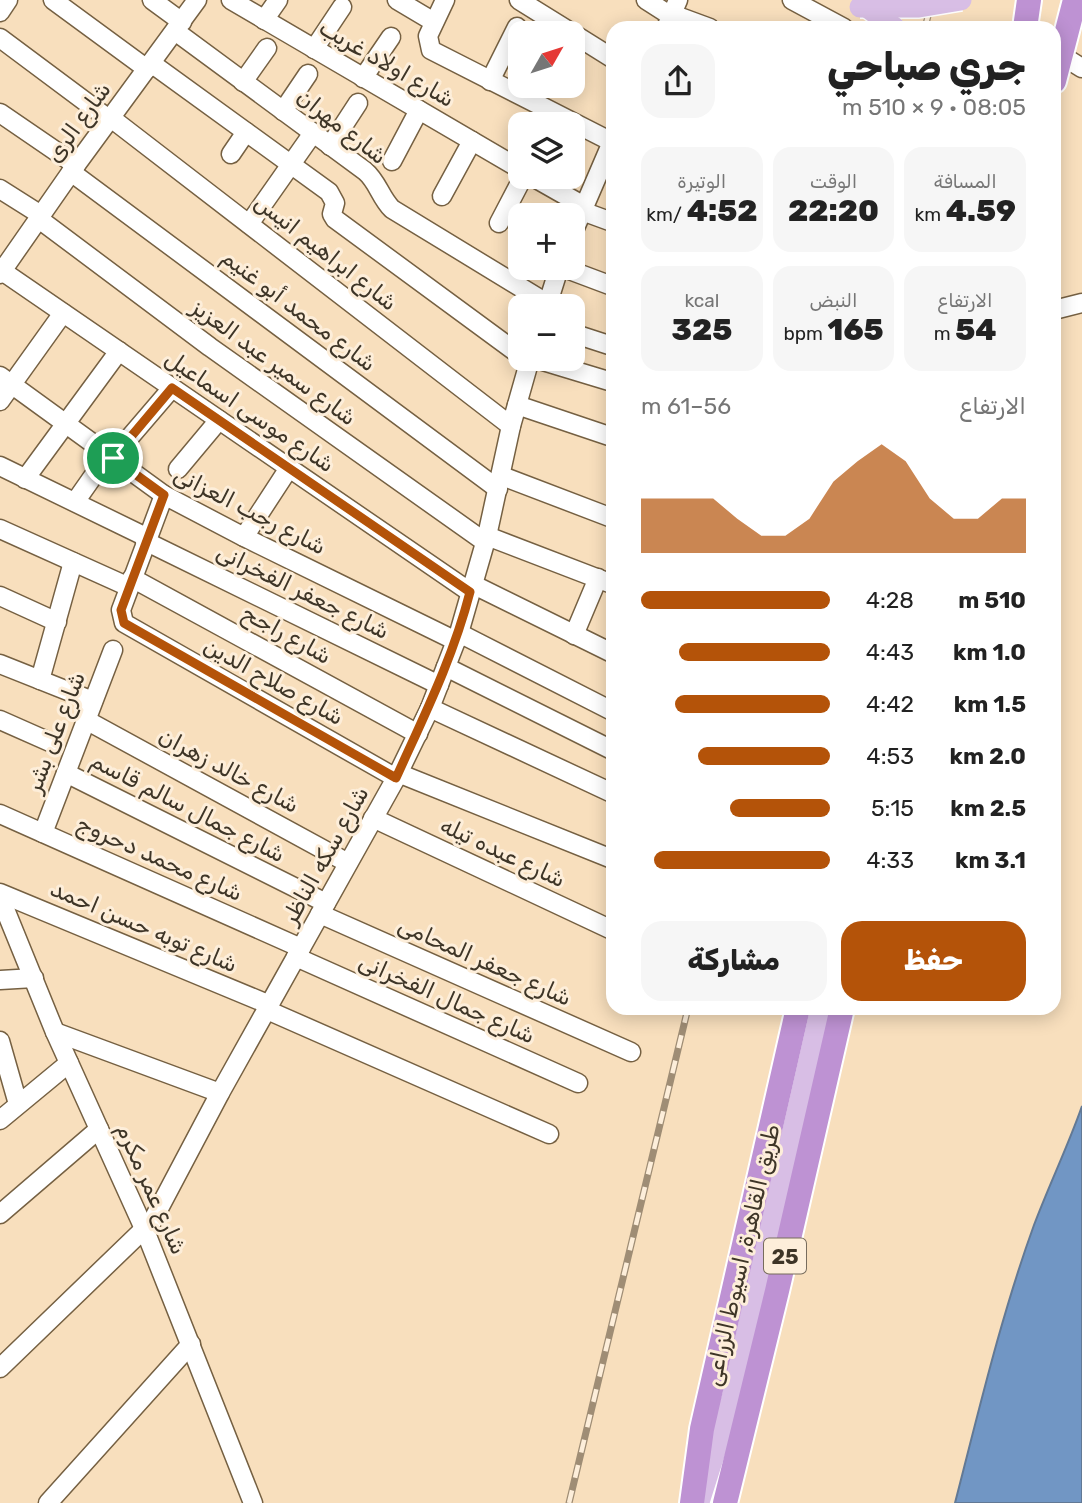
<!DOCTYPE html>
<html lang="ar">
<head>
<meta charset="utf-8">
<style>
  :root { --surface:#fff; --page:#f6f6f6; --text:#222; --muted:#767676; --accent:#b45309 }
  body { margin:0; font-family:Rubik,Vazirmatn,sans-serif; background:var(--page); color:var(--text); direction:rtl; height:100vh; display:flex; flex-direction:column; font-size:26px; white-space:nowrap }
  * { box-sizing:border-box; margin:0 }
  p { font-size:23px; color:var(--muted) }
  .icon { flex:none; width:38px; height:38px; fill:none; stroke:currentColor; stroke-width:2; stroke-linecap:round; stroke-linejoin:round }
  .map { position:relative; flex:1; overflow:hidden; direction:ltr }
  .drawer { position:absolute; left:606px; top:21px; width:455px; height:994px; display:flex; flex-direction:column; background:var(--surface); border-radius:21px; box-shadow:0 4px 18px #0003; direction:rtl }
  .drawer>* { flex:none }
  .needle { width:46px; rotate:51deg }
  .buttons { position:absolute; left:508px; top:21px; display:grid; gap:14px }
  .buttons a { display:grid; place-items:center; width:77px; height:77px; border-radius:14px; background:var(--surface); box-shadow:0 4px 18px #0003; font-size:35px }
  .pin { position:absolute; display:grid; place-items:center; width:60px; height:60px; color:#fff; margin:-30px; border:4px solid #fff; border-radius:50%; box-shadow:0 2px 7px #0007 }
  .round { display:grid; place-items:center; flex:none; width:74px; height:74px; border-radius:21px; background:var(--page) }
  .overview { display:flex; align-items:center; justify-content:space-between; height:119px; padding:0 35px }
  h1 { font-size:38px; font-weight:800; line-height:52px }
  .stats { display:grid; grid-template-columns:repeat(3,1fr); gap:10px; height:119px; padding:7px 35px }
  .stats div { display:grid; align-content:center; border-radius:18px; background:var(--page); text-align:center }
  .stats b { font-size:30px; font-weight:800 }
  .stats small { font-size:19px; font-weight:400 }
  .stats p { font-size:19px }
  .chart { height:196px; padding:14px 35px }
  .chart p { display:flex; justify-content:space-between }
  .chart svg { width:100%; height:126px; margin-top:7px; fill:var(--accent); opacity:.7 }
  .button { display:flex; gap:14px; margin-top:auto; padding:14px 35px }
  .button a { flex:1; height:80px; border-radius:21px; background:var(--accent); color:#fff; font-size:28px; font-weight:800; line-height:80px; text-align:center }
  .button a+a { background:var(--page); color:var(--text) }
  ul { padding:0 35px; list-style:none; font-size:23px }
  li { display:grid; grid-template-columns:112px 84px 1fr; align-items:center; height:52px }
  li i { height:18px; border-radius:9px; background:var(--accent) }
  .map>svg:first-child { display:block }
  .water { fill:#7196c4; stroke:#627995; stroke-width:2 }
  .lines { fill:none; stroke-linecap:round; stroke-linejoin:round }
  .minor-casing { stroke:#756042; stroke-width:21 }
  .major-casing { stroke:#fff; stroke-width:24 }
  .highway-casing { stroke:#fff; stroke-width:28 }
  .minor { stroke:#fff; stroke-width:18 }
  .major { stroke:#d8bee5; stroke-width:21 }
  .highway { stroke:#be92d3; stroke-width:24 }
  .rail-casing { stroke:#9f8d75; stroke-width:7 }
  .rail { stroke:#fdeeda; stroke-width:4.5; stroke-dasharray:13; stroke-linecap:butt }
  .major-bridge-casing { stroke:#fff; stroke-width:24; stroke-linecap:butt }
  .major-bridge { stroke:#d8bee5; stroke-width:21 }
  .route-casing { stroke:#fff; stroke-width:14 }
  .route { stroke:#b45309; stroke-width:9 }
  .labels { text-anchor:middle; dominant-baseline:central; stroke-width:6; stroke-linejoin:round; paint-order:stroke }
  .shield { fill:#fdeeda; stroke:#776c5d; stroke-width:2 }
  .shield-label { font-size:21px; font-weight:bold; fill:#3e3527 }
  .street-label { font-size:23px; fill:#3e3527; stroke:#fdeeda }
</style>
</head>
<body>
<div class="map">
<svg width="1082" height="1503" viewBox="0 0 1082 1503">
  <rect width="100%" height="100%" fill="#f8dfbd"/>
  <path class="water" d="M 1082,1106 L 1082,1503 L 955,1503 C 979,1410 1001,1316 1034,1225 C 1049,1185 1068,1146 1082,1106 Z"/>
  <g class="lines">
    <g class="minor-casing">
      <g id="minor">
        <polyline points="53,0 147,69"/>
        <polyline points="152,0 182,22"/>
        <polyline points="231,0 520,169"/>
        <polyline points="397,0 434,22"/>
        <polyline points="445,0 428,36 431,50 612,142 572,235"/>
        <polyline points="519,0 572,33"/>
        <polyline points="646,0 671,16"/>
        <polyline points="792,0 844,28"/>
        <polyline points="0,12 8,0"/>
        <polyline points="672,14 710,28"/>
        <polyline points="264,20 278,0"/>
        <polyline points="666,28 678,0"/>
        <path d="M 175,31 L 365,171 C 378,182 380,197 392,209 L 548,304"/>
        <polyline points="572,33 612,58"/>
        <polyline points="0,38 110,120"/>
        <polyline points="314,49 342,7"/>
        <polyline points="1061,55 1082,68"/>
        <polyline points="151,63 329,192 335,203 332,214 335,219 520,355"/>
        <polyline points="363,78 391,37"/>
        <polyline points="490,81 517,27"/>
        <polyline points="243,82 267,48"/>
        <polyline points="283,111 308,74"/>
        <polyline points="0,113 76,165"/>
        <polyline points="111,118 511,426"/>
        <polyline points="330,146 358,103"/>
        <polyline points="231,154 246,132"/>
        <polyline points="392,161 419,110"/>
        <polyline points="71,172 498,489"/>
        <polyline points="533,177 584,206"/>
        <polyline points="0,189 41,215"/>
        <polyline points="442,196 472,141"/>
        <polyline points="582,211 612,222"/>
        <polyline points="39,219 210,347 485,542"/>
        <polyline points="499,223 523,177"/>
        <polyline points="249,224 313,133"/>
        <polyline points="564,268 612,286"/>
        <polyline points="2,271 470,592"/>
        <polyline points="0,274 76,165 197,0"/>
        <polyline points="547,306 559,268"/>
        <polyline points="1054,310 1082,303"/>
        <polyline points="572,333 612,346"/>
        <polyline points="536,359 612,382"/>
        <polyline points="0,376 164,495 244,537 456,641"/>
        <polyline points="0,401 63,313"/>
        <polyline points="517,405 612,437"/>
        <polyline points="112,458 172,388"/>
        <polyline points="0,466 146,537"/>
        <polyline points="178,469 219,420"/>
        <polyline points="502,476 612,518"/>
        <polyline points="25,479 119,351"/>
        <polyline points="164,495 121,610 124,623 396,778"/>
        <polyline points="75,502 108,455"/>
        <polyline points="0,529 129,587"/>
        <polyline points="487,536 612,584"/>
        <polyline points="244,537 289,468"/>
        <polyline points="145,541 439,685"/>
        <polyline points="132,578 418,734"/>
        <polyline points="472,584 612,653"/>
        <polyline points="0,596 57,622"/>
        <polyline points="459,633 612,711"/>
        <polyline points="574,635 598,578"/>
        <polyline points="0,664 93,701"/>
        <polyline points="446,667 612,750"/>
        <polyline points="40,680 73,562"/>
        <polyline points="430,708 612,793"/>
        <polyline points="0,720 52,743"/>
        <polyline points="86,720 348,863"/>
        <polyline points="66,773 326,903"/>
        <polyline points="398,773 612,859"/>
        <polyline points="0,814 301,948"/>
        <polyline points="373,818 612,930"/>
        <polyline points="43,833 113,650"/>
        <polyline points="0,893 270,1005"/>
        <polyline points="0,897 55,1032 146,1233 253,1503"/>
        <polyline points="320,914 631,1052"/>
        <polyline points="296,957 578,1083"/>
        <polyline points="0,980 34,978"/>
        <polyline points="267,1010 549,1134"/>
        <polyline points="55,1032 220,1093"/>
        <polyline points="0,1041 18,1104"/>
        <polyline points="0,1120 69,1063"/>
        <polyline points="0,1214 99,1129"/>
        <polyline points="146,1233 220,1093 396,778 430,708 459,633 487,536 511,426 530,359"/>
        <polyline points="0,1368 144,1229"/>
        <polyline points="48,1503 191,1344"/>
      </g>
    </g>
    <g class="major-casing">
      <polyline id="major" points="699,1502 732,1398 821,1008"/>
    </g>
    <g class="highway-casing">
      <g id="highway">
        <polyline points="1025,28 1029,0"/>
        <polyline points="1054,81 1075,0"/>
        <polyline points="692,1503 702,1429 798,1008"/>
        <polyline points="725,1503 777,1291 842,1008"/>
      </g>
    </g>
    <use href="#minor" class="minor"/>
    <use href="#major" class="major"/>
    <use href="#highway" class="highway"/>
    <g class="rail-casing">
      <g id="rail">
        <polyline points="925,28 932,0"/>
        <polyline points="569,1503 688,1008"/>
      </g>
    </g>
    <use href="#rail" class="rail"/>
    <g class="major-bridge-casing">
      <g id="major-bridge">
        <polyline points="863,4 895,28"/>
        <polyline points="860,7 919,7 961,0"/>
      </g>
    </g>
    <use href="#major-bridge" class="major-bridge"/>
  </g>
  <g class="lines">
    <g class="route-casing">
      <path id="route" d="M 172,388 L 470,592 C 453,658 424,716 396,778 L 124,623 L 121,610 L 164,495 L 113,458 Z"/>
    </g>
    <use href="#route" class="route"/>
  </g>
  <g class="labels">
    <rect class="shield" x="764" y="1238.5" width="42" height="35" rx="5"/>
    <g class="shield-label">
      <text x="785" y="1256">25</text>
    </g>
    <g class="street-label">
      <text transform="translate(387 63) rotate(30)">شارع اولاد غريب</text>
      <text transform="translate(78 122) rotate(-54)">شارع الرى</text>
      <text transform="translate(342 126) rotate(38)">شارع مهران</text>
      <text transform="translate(326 252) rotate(38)">شارع ابراهيم انيس</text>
      <text transform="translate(299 310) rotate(37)">شارع محمد أبو غنيم</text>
      <text transform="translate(274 362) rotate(36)">شارع سمير عبد العزيز</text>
      <text transform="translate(250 411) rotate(34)">شارع موسى اسماعيل</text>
      <text transform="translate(250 510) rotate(27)">شارع رجب العزانى</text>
      <text transform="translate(303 591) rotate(26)">شارع جعفر الفخرانى</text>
      <text transform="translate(287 634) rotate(29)">شارع راجح</text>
      <text transform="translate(274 681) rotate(29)">شارع صلاح الدين</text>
      <text transform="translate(55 732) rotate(-69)">شارع على بشر</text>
      <text transform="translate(229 770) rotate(28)">شارع خالد زهران</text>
      <text transform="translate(188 807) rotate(27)">شارع جمال سالم قاسم</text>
      <text transform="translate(503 852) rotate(25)">شارع عبده تيله</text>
      <text transform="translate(325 855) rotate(-61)">شارع سكه الناظر</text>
      <text transform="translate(160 858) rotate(24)">شارع محمد دحروج</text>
      <text transform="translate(144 926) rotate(23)">شارع توبه حسن احمد</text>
      <text transform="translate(485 961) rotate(24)">شارع جعفر المحامى</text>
      <text transform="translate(447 998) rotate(24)">شارع جمال الفخرانى</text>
      <text transform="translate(152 1189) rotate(66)">شارع عمر مكرم</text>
      <text transform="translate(742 1255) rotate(-77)">طريق القاهرة, اسيوط الزراعى</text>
    </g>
  </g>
</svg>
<div class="buttons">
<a><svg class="needle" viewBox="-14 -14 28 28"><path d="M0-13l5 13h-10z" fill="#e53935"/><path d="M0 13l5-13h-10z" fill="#767676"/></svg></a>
<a><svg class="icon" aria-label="layers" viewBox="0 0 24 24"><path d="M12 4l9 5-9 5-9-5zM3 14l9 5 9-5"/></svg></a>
<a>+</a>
<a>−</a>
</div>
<div class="pin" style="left:113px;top:458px;background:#1e9e55"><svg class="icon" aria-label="arrive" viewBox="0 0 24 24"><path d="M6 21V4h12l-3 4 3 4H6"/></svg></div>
<section class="drawer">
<div class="overview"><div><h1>جري صباحي</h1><p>08:05 · 9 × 510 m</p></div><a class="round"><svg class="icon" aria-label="share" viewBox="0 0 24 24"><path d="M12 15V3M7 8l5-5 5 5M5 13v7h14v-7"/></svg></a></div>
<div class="stats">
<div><p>المسافة</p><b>4.59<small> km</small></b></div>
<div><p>الوقت</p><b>22:20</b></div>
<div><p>الوتيرة</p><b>4:52<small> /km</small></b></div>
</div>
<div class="stats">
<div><p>الارتفاع</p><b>54<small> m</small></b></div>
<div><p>النبض</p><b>165<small> bpm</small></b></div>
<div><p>kcal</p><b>325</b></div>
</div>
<div class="chart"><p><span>الارتفاع</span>56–61 m</p>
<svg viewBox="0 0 160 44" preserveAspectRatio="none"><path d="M0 44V25L10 25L20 25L30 25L40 32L50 38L60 38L70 32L80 19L90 12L100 6L110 12L120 25L130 32L140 32L150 25L160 25V44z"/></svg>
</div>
<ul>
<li><b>510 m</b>4:28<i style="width:100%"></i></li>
<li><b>1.0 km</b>4:43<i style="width:80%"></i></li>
<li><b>1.5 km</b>4:42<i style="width:82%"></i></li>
<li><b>2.0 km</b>4:53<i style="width:70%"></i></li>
<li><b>2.5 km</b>5:15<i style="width:53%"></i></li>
<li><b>3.1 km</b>4:33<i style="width:93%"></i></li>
</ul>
<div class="button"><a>حفظ</a><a>مشاركة</a></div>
</section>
</div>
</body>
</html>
